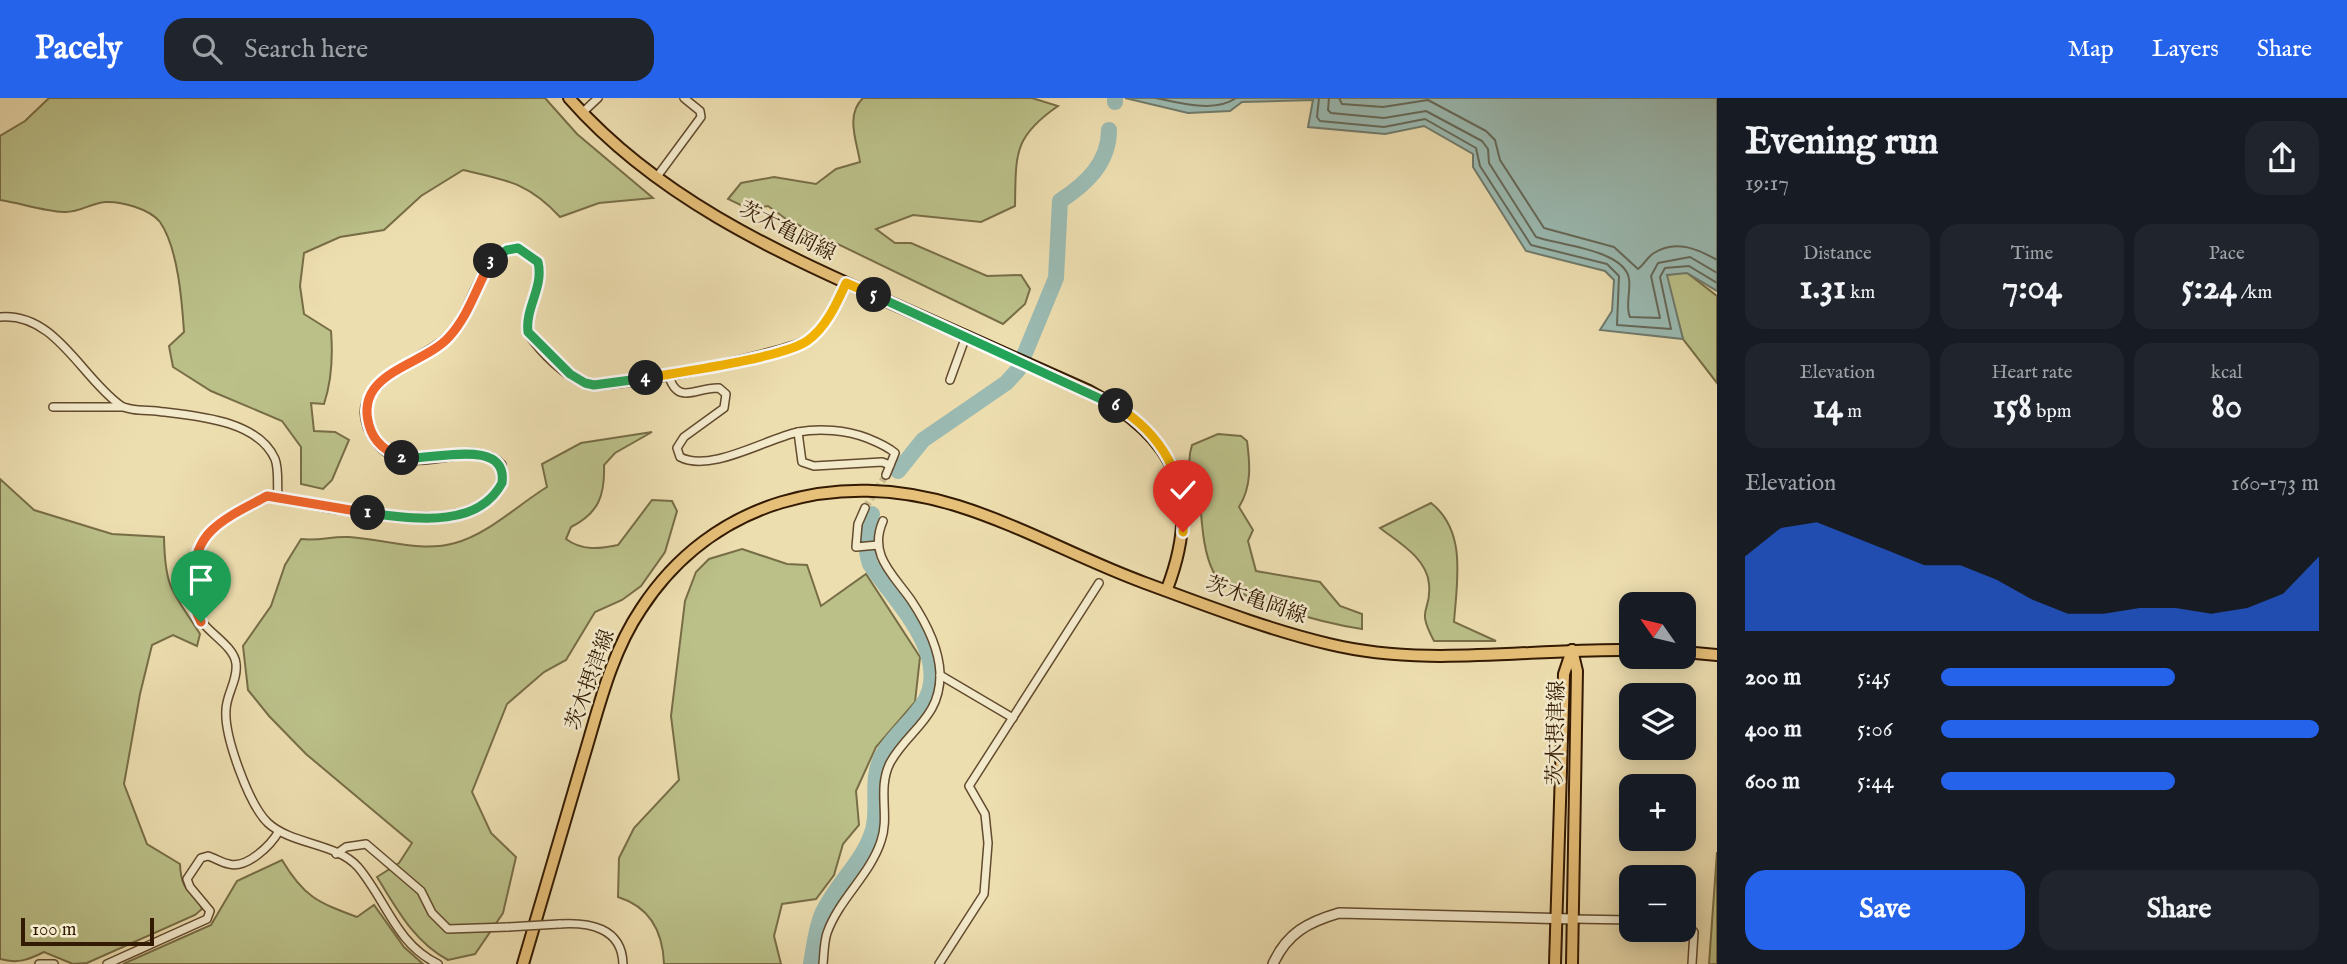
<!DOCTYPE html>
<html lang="en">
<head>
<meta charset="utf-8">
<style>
  :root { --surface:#171b24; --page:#20242c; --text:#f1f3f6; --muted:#9ea1a6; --accent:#2563eb }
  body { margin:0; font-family:"IM FELL English","Noto Serif JP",serif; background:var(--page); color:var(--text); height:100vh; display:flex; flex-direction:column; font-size:26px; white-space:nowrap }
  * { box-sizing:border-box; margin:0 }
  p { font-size:23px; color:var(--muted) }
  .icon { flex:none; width:38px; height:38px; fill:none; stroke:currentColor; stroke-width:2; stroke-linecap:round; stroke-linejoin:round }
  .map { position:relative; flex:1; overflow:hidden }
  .drawer { display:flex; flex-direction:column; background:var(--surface); width:630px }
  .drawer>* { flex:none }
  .needle { width:46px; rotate:304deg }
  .controls { position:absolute; left:1619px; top:494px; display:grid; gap:14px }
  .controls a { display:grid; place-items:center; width:77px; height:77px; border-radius:14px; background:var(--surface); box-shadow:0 4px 18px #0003; font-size:35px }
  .scale { position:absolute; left:21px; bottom:18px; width:133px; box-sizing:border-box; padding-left:7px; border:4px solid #331a02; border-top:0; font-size:19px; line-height:24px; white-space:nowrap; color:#331a02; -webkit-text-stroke:5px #f3eacc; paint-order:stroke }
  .pin { position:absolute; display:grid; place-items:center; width:60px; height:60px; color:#fff; margin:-72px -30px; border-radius:50% 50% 50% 0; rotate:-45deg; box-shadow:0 0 7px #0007 }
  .pin .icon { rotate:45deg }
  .km { position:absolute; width:35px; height:35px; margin:-18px; border-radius:50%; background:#222; color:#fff; font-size:19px; line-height:35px; text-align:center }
  .round { display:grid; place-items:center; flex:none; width:74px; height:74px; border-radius:21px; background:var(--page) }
  .overview { display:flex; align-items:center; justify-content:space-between; height:119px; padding:0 28px }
  h1 { font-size:38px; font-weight:700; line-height:52px }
  .figures { display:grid; grid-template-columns:repeat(3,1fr); gap:10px; height:119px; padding:7px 28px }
  .figures div { display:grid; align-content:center; border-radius:18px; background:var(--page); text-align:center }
  .figures b { font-size:35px; font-weight:700 }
  .figures small { font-size:19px; font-weight:400 }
  .figures p { font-size:19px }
  .chart { height:196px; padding:14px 28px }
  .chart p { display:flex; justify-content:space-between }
  .chart svg { width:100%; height:126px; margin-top:7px; fill:var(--accent); opacity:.7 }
  .cta { display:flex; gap:14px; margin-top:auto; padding:14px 28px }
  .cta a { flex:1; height:80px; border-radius:21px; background:var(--accent); color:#fff; font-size:28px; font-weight:700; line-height:80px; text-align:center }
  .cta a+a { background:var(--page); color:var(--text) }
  ul { padding:0 28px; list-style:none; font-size:23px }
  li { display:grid; grid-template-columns:112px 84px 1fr; align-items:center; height:52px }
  li i { height:18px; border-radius:9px; background:var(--accent) }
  header { display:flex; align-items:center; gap:42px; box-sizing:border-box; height:98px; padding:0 35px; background:var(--accent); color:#fff }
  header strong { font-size:33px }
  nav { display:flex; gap:38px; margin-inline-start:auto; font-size:24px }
  .search { width:490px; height:63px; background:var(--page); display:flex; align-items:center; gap:18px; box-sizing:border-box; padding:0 24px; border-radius:21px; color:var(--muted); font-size:26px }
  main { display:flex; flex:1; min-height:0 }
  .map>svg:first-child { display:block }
  .green { fill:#bbc089; stroke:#776d46; stroke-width:2 }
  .water { fill:#9bbbb3; stroke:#717b6c; stroke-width:2 }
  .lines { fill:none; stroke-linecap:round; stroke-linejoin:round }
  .shore { stroke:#676a5a; stroke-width:2 }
  .river { stroke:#9bbbb3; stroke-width:16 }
  .minor-tunnel { stroke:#c8b78d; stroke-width:7; stroke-dasharray:7 3.5; stroke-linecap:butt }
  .minor-casing { stroke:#624b2e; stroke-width:10 }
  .tertiary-casing { stroke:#624b2e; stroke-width:12 }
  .primary-casing { stroke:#331a02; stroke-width:14 }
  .minor { stroke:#f3eacc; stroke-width:7 }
  .tertiary { stroke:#f3eacc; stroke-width:9 }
  .primary { stroke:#e6bf78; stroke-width:10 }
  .minor-bridge-casing { stroke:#624b2e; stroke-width:10; stroke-linecap:butt }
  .minor-bridge { stroke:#f3eacc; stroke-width:7 }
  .split-1-casing { stroke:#fff; stroke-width:14 }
  .split-2-casing { stroke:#fff; stroke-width:14 }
  .split-3-casing { stroke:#fff; stroke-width:14 }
  .split-4-casing { stroke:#fff; stroke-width:14 }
  .split-5-casing { stroke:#fff; stroke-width:14 }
  .split-6-casing { stroke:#fff; stroke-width:14 }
  .split-7-casing { stroke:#fff; stroke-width:14 }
  .split-1 { stroke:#f0652b; stroke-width:9 }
  .split-2 { stroke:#22a559; stroke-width:9 }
  .split-3 { stroke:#f0652b; stroke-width:9 }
  .split-4 { stroke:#22a559; stroke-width:9 }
  .split-5 { stroke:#f5b400; stroke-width:9 }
  .split-6 { stroke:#22a559; stroke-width:9 }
  .split-7 { stroke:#f5b400; stroke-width:9 }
  .labels { text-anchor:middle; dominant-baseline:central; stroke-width:5; stroke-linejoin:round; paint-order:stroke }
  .street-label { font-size:21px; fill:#331a02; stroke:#f3eacc }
</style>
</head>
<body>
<header>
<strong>Pacely</strong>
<div class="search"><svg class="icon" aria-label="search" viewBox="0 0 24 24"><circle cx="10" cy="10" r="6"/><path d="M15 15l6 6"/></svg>Search here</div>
<nav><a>Map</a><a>Layers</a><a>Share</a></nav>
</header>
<main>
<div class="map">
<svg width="1717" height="866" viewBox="0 0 1717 866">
  <rect width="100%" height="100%" fill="#eddeb0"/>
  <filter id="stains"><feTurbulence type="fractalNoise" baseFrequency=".00286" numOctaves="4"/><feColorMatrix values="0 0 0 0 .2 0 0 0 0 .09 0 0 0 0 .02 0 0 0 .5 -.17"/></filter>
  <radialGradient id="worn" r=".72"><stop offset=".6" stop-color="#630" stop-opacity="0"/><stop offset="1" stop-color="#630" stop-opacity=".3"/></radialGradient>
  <g class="green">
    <path d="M 49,0 L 545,0 L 577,36 L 653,100 L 599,105 L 560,119 C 529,85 507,82 463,72 L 421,98 L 384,132 L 340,139 L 304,155 L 300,188 L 304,216 L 331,233 C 333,258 332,282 324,306 L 311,305 L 314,333 L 335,334 L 349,342 L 332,382 L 323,391 L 301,386 L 301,349 L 282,323 L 211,293 L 173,269 L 169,248 L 184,234 C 182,203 178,150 160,124 C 150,111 121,103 105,104 C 91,105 79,115 64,114 C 43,113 20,105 0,102 L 0,38 L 25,23 Z"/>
    <path d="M 863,0 L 1032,0 L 1058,8 C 1013,39 1016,56 1015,108 L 981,124 L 913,117 L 876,131 L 895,145 L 911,145 L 987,178 L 1021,177 L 1030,191 L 1025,206 L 1003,226 L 786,121 L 768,108 L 749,111 L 728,101 L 741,85 L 774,79 L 816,86 L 836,71 L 860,64 C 857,44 845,17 863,0 Z"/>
    <polygon points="1686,174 1717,198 1717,285 1683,241 1666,177"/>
    <path d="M 652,334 L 615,355 L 604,367 C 605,397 599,415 571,429 L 566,441 C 582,453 600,451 618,447 L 652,402 L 672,403 L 677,413 L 665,454 L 641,488 L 622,502 L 595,514 L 566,562 L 544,574 L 507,606 L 472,694 L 491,735 L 516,759 L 503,815 L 475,856 L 448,862 C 414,844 397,811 377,779 L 399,765 L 412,745 L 306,656 L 269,618 L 248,592 L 243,548 L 271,508 L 285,467 L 301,441 C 321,443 331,438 348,439 C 383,441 421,455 455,445 C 487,437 519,406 547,389 L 542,366 L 581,345 Z"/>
    <path d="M 1218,336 L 1241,338 L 1247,343 C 1250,366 1252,388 1239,409 L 1253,432 L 1248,443 L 1256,473 L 1320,484 L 1340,508 L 1362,516 L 1362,531 C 1329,526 1229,502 1213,473 C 1203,453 1202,425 1200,404 C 1197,379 1184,373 1192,347 Z"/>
    <path d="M 0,381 L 34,412 L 112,436 L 164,439 C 165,493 173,493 200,536 L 197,548 L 173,537 L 152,547 L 140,596 L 124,686 L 147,746 L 180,766 C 181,799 196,791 202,811 L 195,817 L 87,865 L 73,866 L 44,854 C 28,862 17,866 0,861 Z"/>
    <path d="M 1431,405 C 1467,433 1457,483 1454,524 L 1496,543 L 1434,543 C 1415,508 1432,515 1429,486 C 1427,460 1398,444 1380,430 Z"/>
    <path d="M 742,451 L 787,466 L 807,467 L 821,508 L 866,476 L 920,559 L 915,604 L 876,649 L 856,693 L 859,727 L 843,746 L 834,777 L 816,801 L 782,806 L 774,838 L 781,866 L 664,866 C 663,834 650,809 618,799 L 619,760 L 634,730 L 679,682 L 671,618 L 685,503 L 696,474 L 709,461 Z"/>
    <polygon points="1717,754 1717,866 1709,866"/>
    <path d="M 282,762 C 304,799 317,804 357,819 L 374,807 L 404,849 L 423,866 L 123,866 L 211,827 L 237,783 Z"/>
  </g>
  <polygon class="water" points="1125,0 1717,0 1717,193 1687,175 1667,177 1683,241 1600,232 1612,213 1614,182 1605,173 1526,153 1473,69 1473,56 1424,28 1385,36 1308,29 1313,2 1242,4 1230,13 1188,15"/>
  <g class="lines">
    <g class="shore">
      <path d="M 1156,0 C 1180,5 1215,15 1236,0"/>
      <polyline points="1319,0 1317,19 1320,23 1384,29 1425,21 1476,50 1480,68 1531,147 1607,166 1619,178 1617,227 1671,231 1660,179 1665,170 1689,168 1717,185"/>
      <path d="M 1329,0 L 1328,12 L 1331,15 L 1384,20 L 1426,13 L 1482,43 L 1488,51 L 1489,65 L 1536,139 C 1559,147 1625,152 1629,181 C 1631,193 1625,208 1630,219 L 1660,220 L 1651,178 L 1658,165 L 1690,159 L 1717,175"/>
      <path d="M 1339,0 L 1342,6 L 1383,9 L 1428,2 L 1486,33 L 1495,42 L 1500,62 L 1544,130 L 1614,149 L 1638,171 C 1644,167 1647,159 1654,155 C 1675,141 1698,151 1717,162"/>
    </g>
    <g class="river">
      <polyline points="1115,4 1115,0"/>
      <path d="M 898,373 L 923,342 L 1006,285 L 1018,272 L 1056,180 L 1060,103 C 1086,86 1109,65 1109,32"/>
      <path d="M 811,866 C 814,849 816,829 823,814 C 837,785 864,763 873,732 C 880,706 868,679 885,653 C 896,635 914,622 925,603 C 951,556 894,502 870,466 C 864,448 866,434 872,416"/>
    </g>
    <polyline class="minor-tunnel" points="865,410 886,377"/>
    <g class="minor-casing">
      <g id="minor">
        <polyline points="582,15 598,0"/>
        <polyline points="656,80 701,19 700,13 684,0"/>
        <path d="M 0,219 C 55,214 81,279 120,307 C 128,313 146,312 156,313 C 194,318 257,321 275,361 C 279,371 277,387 278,398"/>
        <path d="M 668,276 C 678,309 695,289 719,290 L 726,296 L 724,310 L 684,339 L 677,350 L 680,359 C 710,375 766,341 798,334 C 820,330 846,332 867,340 C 877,344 887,348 895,355 L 886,377"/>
        <polyline points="950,282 966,238"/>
        <polyline points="53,309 122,309"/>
        <polyline points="798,334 802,364 814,368 882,364 890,367"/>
        <polyline points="865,410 858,426 856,449 878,447"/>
        <path d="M 384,417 L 332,411 L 266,398 C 249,408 228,418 213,432 C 191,452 184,503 203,525 C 212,537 235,550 236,566 C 238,582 226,597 226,612 C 224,638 249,707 268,725 C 292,747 337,745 358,769 C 386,802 396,846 438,866"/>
        <polyline points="940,577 1013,620"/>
        <polyline points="336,756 346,749 366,746 421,793 432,815 448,831 508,829"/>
        <polyline points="1573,821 1631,822"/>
        <polyline points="1684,825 1694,834 1692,866"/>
        <path d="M 559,826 C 588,824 622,829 623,866"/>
        <polyline points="39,866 54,866"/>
        <path d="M 107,866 L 207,821 L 210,813 L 190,789 L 187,781 L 201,760 L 208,758 C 215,760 222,765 229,766 C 247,771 271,747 279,733"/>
        <path d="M 823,866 C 824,856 824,844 827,835 C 839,801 870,777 881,743 C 890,718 877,691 890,665 C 908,632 941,620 940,575 C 939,549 925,523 911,502 C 893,476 868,457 883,423"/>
        <polyline points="939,866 984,796 988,745 985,716 969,688 1099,485"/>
      </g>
    </g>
    <g class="tertiary-casing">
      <g id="tertiary">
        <path d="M 384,417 C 423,421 480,426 502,385 L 501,367 C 472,335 409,386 377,344 C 333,284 426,266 453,234 C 476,207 479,155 518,150 L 538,164 C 544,190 525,209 528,234 C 541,253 566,279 588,286 C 611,292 787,256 808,242 C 827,229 837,205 846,185"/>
        <path d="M 1273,866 C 1287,835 1308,824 1339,815 L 1573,821"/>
      </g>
    </g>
    <g class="primary-casing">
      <g id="primary">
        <path d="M 569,0 C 655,98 772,152 889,204 C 956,234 1022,263 1089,293 C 1176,339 1203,397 1167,491"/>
        <polyline points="1572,552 1577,573 1572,866"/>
        <polyline points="1684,554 1717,557"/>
        <path d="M 523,866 C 543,799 562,732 582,665 C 598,613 610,557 641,511 C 712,402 838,370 958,408 C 1022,428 1082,462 1145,485 C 1205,507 1266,531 1329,546 C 1428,570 1531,550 1631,552"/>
        <polyline points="1555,866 1564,576 1572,552"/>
      </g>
    </g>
    <use href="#minor" class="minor"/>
    <use href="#tertiary" class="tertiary"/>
    <use href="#primary" class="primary"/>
    <g class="minor-bridge-casing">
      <polyline id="minor-bridge" points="508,829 559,826"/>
    </g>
    <use href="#minor-bridge" class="minor-bridge"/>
  </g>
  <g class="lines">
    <g class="split-1-casing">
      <path id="split-1" d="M 201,524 C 187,499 190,454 211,433 C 226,418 249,408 267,398 L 368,415"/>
    </g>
    <g class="split-2-casing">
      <path id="split-2" d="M 368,415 C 411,420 477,432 502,385 C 508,338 431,363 402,360"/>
    </g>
    <g class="split-3-casing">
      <path id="split-3" d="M 402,360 C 386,353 374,345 369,327 C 354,274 423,268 449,239 C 469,217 477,188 491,163"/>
    </g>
    <g class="split-4-casing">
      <path id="split-4" d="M 491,163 L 507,152 L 518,150 L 538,164 C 544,190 525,209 528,234 L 570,276 L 585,285 L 594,287 L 646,280"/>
    </g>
    <g class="split-5-casing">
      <path id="split-5" d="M 646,280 C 680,274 782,260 807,243 C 826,230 837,205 846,185 L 874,197"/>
    </g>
    <g class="split-6-casing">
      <polyline id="split-6" points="874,197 1116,308"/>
    </g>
    <g class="split-7-casing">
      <path id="split-7" d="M 1116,308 C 1161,335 1188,381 1183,434"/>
    </g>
    <use href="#split-1" class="split-1"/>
    <use href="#split-2" class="split-2"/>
    <use href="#split-3" class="split-3"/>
    <use href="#split-4" class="split-4"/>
    <use href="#split-5" class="split-5"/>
    <use href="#split-6" class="split-6"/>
    <use href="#split-7" class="split-7"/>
  </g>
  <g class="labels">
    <g class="street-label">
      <text transform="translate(787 134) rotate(27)">茨木亀岡線</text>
      <text transform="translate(1256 503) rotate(19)">茨木亀岡線</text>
      <text transform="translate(591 582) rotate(-70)">茨木摂津線</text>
      <text transform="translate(1557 635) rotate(-89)">茨木摂津線</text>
    </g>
  </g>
  <rect width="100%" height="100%" filter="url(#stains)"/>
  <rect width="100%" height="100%" fill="url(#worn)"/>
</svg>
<div class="controls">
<a><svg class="needle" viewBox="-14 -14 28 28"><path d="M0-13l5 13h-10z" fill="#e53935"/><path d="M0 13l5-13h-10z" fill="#9ea1a6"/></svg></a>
<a><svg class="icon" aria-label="layers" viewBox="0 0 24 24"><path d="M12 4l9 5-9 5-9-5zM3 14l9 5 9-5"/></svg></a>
<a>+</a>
<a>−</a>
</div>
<div class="scale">100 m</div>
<div class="pin" style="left:201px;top:524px;background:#1e9e55"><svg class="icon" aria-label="arrive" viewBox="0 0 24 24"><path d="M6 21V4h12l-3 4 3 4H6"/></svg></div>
<div class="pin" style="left:1183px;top:434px;background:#d93025"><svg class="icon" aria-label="check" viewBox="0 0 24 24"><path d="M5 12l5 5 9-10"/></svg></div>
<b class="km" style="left:368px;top:415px">1</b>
<b class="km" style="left:402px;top:360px">2</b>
<b class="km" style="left:491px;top:163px">3</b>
<b class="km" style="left:646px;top:280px">4</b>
<b class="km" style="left:874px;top:197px">5</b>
<b class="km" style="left:1116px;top:308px">6</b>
</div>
<section class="drawer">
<div class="overview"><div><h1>Evening run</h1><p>19:17</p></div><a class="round"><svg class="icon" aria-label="share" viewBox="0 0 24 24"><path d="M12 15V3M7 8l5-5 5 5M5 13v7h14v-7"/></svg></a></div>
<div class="figures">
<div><p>Distance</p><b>1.31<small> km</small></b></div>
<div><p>Time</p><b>7:04</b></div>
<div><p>Pace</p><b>5:24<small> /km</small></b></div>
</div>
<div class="figures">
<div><p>Elevation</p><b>14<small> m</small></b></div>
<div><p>Heart rate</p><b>158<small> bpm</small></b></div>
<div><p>kcal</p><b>80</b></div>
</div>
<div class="chart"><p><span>Elevation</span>160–173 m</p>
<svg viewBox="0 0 160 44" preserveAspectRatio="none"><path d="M0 44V18L10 8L20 6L30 11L40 16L50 21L60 21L70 26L80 33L90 38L100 38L110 36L120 36L130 38L140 36L150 31L160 18V44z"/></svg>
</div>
<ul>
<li><b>200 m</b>5:45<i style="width:62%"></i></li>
<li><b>400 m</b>5:06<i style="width:100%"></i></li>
<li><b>600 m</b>5:44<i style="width:62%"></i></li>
</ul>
<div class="cta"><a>Save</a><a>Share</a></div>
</section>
</main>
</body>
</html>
